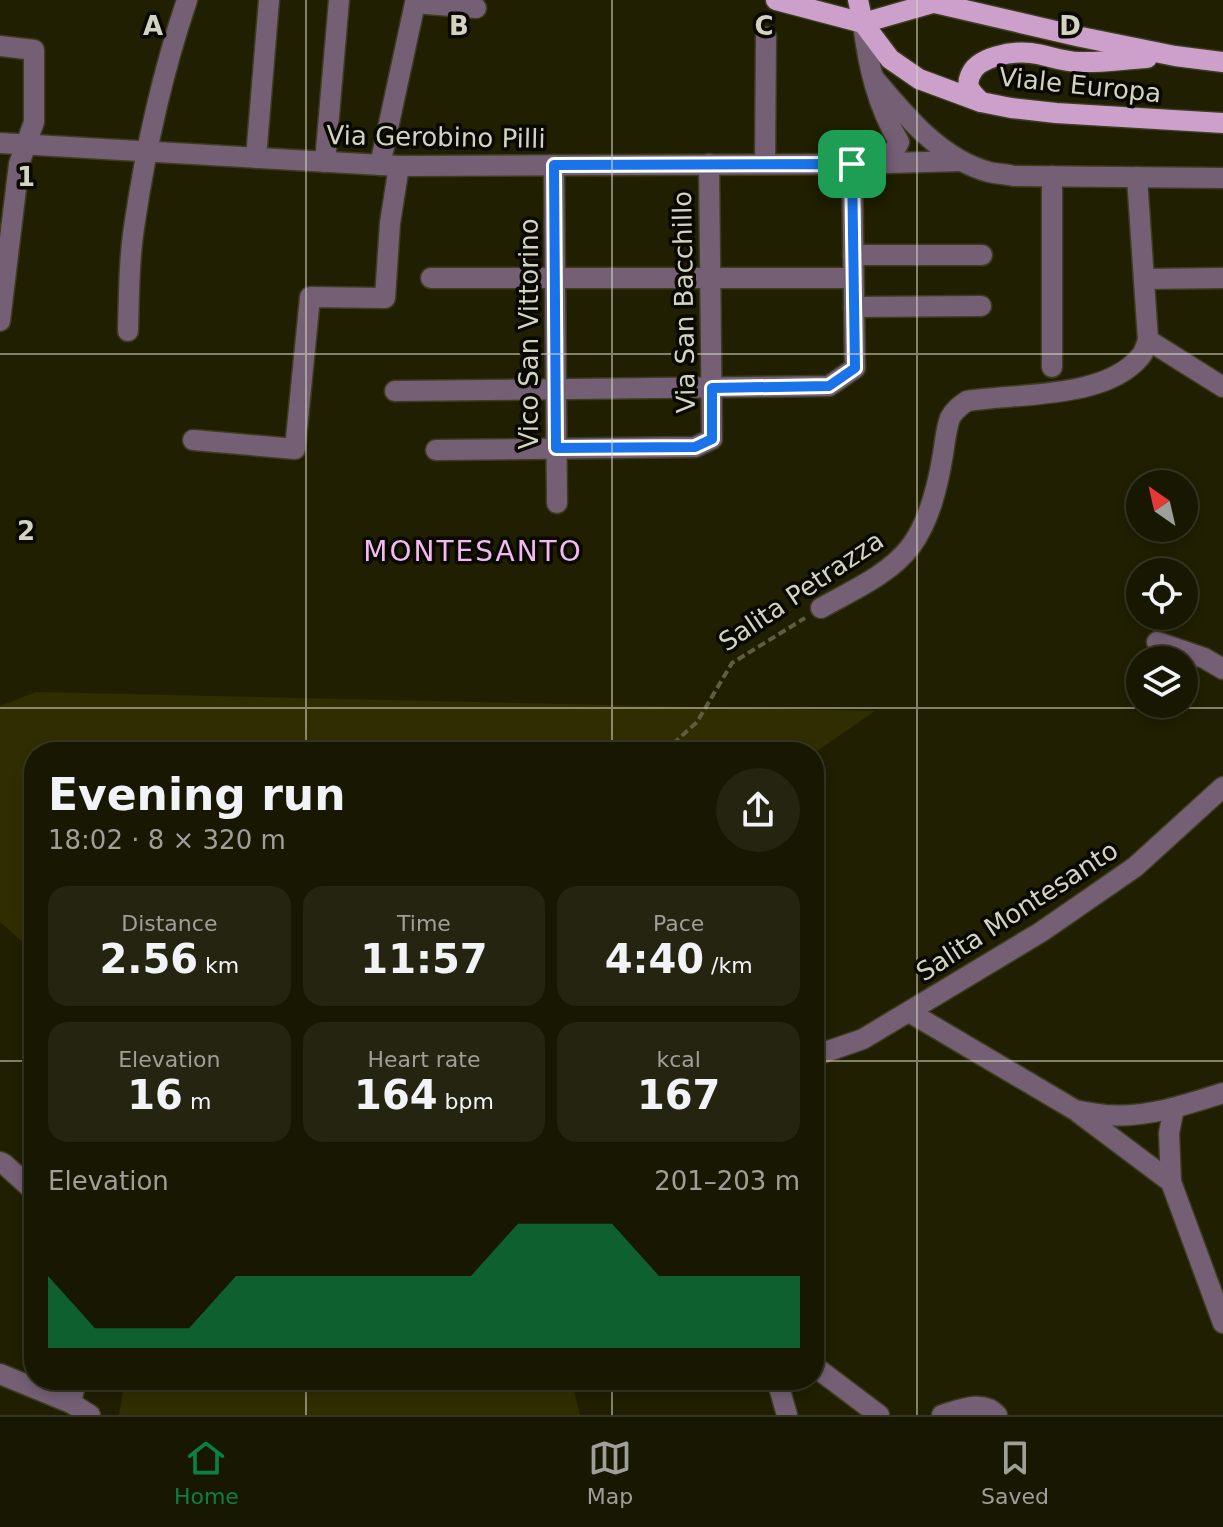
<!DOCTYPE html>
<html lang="en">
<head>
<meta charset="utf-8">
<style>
  :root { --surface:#181702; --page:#252411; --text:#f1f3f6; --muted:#9f9f99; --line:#363624; --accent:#0b8043 }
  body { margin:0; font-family:"DejaVu Sans",sans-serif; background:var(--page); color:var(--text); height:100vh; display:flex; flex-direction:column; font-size:30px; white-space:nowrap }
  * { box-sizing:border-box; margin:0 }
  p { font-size:26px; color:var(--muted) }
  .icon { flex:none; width:44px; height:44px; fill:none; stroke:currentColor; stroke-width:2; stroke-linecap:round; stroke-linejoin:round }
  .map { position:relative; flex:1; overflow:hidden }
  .details { position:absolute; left:24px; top:742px; width:800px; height:648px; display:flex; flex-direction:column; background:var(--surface); border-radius:32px; box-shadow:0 4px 12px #0003,0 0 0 2px var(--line) }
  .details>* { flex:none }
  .needle { width:52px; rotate:326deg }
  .buttons { position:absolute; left:1126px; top:470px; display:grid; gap:16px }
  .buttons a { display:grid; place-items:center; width:72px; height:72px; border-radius:50%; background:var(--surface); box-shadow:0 4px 12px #0003,0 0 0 2px var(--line); font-size:40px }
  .pin { position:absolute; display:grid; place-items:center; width:68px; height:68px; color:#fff; margin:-34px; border-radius:16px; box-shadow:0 4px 12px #0006 }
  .round { display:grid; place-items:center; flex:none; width:84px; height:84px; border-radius:42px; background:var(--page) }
  .overview { display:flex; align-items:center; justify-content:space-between; height:136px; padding:0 24px }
  h1 { font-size:44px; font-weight:700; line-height:60px }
  .stats { display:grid; grid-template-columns:repeat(3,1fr); gap:12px; height:136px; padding:8px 24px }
  .stats div { display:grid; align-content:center; border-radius:20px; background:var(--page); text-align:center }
  .stats b { font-size:40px; font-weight:700 }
  .stats small { font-size:22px; font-weight:400 }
  .stats p { font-size:22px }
  .chart { height:224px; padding:16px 24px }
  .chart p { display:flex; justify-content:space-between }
  .chart svg { width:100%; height:144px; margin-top:8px; fill:var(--accent); opacity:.7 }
  .menu { display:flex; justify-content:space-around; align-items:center; height:112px; border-top:2px solid var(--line); background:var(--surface); font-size:22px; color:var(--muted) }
  .menu a { display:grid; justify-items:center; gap:4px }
  .menu .selected { color:var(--accent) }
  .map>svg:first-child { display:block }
  .green { fill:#302e00 }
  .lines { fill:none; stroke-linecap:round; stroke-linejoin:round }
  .minor-casing { stroke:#3d3c21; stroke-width:23 }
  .major-casing { stroke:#3d3c21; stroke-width:23 }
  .path { stroke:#5d5d44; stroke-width:4; stroke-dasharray:8 4; stroke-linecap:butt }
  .minor { stroke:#745f74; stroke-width:20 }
  .major { stroke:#cda0cc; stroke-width:20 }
  .route-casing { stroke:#fff; stroke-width:16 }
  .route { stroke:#1a73e8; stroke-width:10 }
  .grid { fill:none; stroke:#d3d3c2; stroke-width:2; stroke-opacity:0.55 }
  .labels { text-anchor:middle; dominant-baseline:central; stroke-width:7; stroke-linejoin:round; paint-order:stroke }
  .street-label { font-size:26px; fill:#d3d3c2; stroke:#090801 }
  .neighbourhood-label { font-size:28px; letter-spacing:2px; fill:#f4b9f3; stroke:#090801 }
  .grid-label { font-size:26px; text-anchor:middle; font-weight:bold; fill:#d3d3c2; stroke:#090801; stroke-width:7; stroke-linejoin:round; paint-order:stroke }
</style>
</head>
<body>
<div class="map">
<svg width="1223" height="1415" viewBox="0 0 1223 1415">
  <rect width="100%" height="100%" fill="#201f02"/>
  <g class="green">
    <polygon points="36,692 875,711 814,753 34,752 34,952 0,922 0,706"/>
    <polygon points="125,1380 571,1380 580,1415 119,1415"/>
  </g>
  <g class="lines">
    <g class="minor-casing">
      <g id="minor">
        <path d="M 863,23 C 868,65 877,105 899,142 C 894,154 885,158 873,163"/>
        <polyline points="0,46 34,50 34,122 19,164 0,321"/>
        <path d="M 873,77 C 904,114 940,159 989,172 C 997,174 1006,174 1014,176 L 1223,178"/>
        <polyline points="0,143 399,166 852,164 962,161"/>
        <polyline points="256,158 269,0"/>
        <polyline points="325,162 339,0"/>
        <polyline points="765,164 766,37"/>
        <polyline points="380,165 415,3 476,8"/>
        <polyline points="554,165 557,503"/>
        <polyline points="1052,176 1052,367"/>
        <polyline points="853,255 982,255"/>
        <polyline points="431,278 853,278"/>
        <polyline points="1144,279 1223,278"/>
        <polyline points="854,307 981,306"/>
        <path d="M 128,331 C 129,294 129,257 135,221 C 146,147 163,71 187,0"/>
        <polyline points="1148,340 1223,387"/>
        <polyline points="395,391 829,386 855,368 852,164"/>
        <polyline points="193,440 295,449 310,297 385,298 390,223 399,166"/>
        <polyline points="436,450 695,447 712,439 709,164"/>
        <path d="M 821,608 C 851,591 889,575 911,546 C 930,520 938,485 943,454 C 945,442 946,429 950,418 C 954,410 960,406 967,401 C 1018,393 1105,399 1140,357 C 1144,353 1146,346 1148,340 L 1137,177"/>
        <polyline points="1157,642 1204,658 1223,669"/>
        <path d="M 909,1012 L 1075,1110 C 1085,1112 1096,1114 1106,1115 C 1146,1118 1186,1105 1223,1093"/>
        <polyline points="814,1056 863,1039 1041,932 1135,867 1223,787"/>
        <polyline points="1174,1108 1169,1133 1171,1182 1223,1323"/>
        <polyline points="1079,1113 1171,1182"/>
        <polyline points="0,1162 4,1164 34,1191"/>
        <polyline points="814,1366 879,1415"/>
        <polyline points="0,1374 71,1403 90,1415"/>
        <polyline points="777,1380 787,1415"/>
        <polyline points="71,1403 76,1380"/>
        <path d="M 942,1415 C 959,1410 983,1399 997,1415"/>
      </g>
    </g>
    <g class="major-casing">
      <g id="major">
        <polyline points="776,0 863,23 933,3"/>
        <polyline points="858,0 863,23 890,59 919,79 981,102 1011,108 1056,113 1223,123"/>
        <polyline points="922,0 1081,37 1175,56 1223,62"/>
        <path d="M 981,102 C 973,94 965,88 970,76 C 977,56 1013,51 1031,53 C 1047,55 1063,62 1079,62 C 1102,63 1125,59 1147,58"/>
      </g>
    </g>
    <polyline class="path" points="664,752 697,722 732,663 805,618"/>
    <use href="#minor" class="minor"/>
    <use href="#major" class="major"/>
  </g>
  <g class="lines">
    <g class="route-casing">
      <polygon id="route" points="852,164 855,368 829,386 712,388 712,439 695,447 556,448 554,165"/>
    </g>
    <use href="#route" class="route"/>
  </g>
  <path class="grid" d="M 306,0 L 306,752M 612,0 L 612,752M 917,0 L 917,1415M 0,354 L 1223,354M 0,708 L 1223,708M 0,1061 L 34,1061M 814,1061 L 1223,1061M 306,1380 L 306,1415M 612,1380 L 612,1415"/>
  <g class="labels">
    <g class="street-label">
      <text transform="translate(1080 85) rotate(6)">Viale Europa</text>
      <text transform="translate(436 137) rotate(1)">Via Gerobino Pilli</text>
      <text transform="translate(684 302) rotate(-91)">Via San Bacchillo</text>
      <text transform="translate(529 334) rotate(-90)">Vico San Vittorino</text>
      <text transform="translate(801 591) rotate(-34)">Salita Petrazza</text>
      <text transform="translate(1017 911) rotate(-33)">Salita Montesanto</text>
    </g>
    <g class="neighbourhood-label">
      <text x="473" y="551">MONTESANTO</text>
    </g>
  </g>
  <g class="grid-label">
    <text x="153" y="35">A</text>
    <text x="459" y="35">B</text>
    <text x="764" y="35">C</text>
    <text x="1070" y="35">D</text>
    <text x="26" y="186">1</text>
    <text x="26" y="540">2</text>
  </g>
</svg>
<div class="buttons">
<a><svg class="needle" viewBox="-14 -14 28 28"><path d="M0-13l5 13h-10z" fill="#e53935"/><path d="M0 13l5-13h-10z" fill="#9f9f99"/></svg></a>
<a><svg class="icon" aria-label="locate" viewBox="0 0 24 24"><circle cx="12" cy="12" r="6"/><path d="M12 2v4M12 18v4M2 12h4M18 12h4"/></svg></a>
<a><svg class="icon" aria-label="layers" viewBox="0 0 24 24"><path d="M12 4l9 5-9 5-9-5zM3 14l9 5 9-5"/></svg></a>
</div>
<div class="pin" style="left:852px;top:164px;background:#1e9e55"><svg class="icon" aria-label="arrive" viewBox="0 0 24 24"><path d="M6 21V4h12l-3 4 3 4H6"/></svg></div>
<section class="details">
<div class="overview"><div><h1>Evening run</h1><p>18:02 · 8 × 320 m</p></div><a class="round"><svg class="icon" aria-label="share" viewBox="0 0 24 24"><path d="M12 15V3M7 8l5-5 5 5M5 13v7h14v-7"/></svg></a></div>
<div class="stats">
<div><p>Distance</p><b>2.56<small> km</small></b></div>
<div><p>Time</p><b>11:57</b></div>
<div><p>Pace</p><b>4:40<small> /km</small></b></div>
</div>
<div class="stats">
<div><p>Elevation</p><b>16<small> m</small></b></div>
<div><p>Heart rate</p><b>164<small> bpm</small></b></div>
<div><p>kcal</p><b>167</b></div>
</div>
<div class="chart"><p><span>Elevation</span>201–203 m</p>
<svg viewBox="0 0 160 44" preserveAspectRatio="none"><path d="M0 44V22L10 38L20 38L30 38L40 22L50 22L60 22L70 22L80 22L90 22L100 6L110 6L120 6L130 22L140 22L150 22L160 22V44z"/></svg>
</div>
</section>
</div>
<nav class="menu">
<a class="selected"><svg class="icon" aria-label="home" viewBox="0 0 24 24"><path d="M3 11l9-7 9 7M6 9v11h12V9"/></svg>Home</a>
<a><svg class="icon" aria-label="map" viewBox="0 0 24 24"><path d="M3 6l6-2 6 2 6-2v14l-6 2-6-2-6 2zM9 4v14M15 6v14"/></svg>Map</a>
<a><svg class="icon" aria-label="saved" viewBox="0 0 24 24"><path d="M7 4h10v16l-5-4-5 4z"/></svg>Saved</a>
</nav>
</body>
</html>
